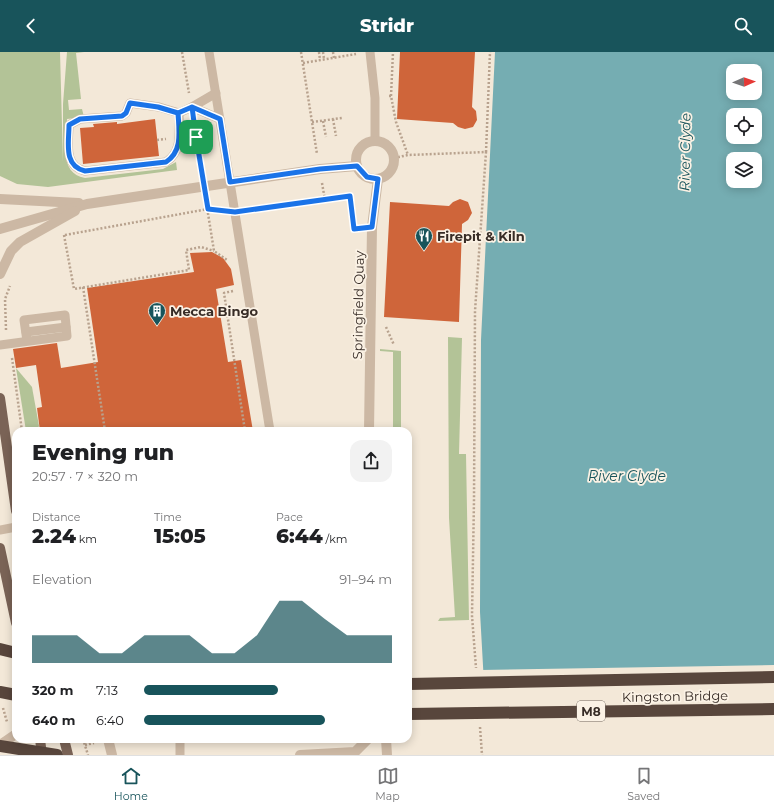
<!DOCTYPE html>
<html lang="en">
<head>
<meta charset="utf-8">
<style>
  :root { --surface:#fff; --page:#f2f2f2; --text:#202124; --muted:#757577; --line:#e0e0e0; --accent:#18545b }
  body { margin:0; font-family:Montserrat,sans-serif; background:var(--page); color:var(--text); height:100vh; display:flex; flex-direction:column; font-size:15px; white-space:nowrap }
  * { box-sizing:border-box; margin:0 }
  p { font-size:13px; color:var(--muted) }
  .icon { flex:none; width:22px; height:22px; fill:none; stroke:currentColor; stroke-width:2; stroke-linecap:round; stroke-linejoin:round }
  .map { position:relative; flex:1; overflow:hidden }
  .details { position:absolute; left:12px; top:375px; width:400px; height:316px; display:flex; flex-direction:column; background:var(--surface); border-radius:12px; box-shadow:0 2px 10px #0003 }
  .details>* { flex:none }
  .needle { width:26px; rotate:88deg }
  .controls { position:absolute; left:726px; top:12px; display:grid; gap:8px }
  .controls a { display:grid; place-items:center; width:36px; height:36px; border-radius:8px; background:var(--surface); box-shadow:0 2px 10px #0003; font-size:20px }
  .pin { position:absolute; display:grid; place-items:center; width:34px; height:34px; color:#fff; margin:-17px; border-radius:8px; box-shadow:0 2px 6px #0006 }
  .round { display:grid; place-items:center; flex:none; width:42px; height:42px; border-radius:12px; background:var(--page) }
  .head { display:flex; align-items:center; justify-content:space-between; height:68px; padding:0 20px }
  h1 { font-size:22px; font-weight:800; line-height:30px }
  .metrics { display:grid; grid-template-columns:repeat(3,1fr); gap:6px; height:68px; padding:4px 20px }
  .metrics div { display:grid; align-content:center }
  .metrics b { font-size:20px; font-weight:800 }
  .metrics small { font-size:11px; font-weight:400 }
  .metrics p { font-size:11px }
  .chart { height:112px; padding:8px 20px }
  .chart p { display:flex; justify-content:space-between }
  .chart svg { width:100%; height:72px; margin-top:4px; fill:var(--accent); opacity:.7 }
  ul { padding:0 20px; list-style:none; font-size:13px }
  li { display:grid; grid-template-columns:64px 48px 1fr; align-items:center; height:30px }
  li i { height:10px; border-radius:5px; background:var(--accent) }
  header { display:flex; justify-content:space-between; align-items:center; height:52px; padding:0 20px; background:var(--accent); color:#fff; font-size:18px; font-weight:800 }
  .menu { display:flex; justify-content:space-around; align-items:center; height:56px; border-top:1px solid var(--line); background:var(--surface); font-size:11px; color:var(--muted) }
  .menu a { display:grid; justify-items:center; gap:2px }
  .menu .on { color:var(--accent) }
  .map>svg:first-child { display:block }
  .green { fill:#b3c397 }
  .water { fill:#75adb2; fill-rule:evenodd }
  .pier { fill:#f3e8d8 }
  .building { fill:#cf653a }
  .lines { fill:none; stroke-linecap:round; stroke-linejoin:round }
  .path { stroke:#b8a28e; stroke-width:2.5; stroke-dasharray:2 2; stroke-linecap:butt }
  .service { stroke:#ccb8a4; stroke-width:9 }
  .minor { stroke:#ccb8a4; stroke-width:10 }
  .tertiary { stroke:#ccb8a4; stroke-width:10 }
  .primary { stroke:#7a6356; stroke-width:10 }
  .motorway { stroke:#58463c; stroke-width:12 }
  .motorway-bridge { stroke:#58463c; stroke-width:12 }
  .route-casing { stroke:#fff; stroke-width:8 }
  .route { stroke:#1a73e8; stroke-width:5 }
  .labels { text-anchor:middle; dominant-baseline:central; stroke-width:3.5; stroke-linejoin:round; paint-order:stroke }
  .shield { fill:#fbf2e5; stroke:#72675f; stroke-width:1 }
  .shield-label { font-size:12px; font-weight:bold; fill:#372c26 }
  .poi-label { font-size:13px; font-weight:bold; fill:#372c26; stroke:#fbf2e5; text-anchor:start }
  .street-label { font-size:13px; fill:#372c26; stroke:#fbf2e5 }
  .water-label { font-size:14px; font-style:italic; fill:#18545b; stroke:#fbf2e5 }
</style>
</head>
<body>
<header><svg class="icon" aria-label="back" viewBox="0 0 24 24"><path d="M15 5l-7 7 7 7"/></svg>Stridr<svg class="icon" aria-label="search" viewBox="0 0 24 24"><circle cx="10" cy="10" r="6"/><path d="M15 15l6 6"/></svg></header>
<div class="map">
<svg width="774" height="703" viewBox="0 0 774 703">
  <rect width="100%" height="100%" fill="#f3e8d8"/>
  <g class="green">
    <path d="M 0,0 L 60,0 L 63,110 L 63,52 L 67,0 L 84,0 L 76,1 L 81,47 L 68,48 L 69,58 L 82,57 L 84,65 L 67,67 C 66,88 58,121 85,126 L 163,117 L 176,110 L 177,118 L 48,135 L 17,132 L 0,124 Z"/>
    <polygon points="448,285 462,286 459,402 466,402 469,568 438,569 440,566 455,565 449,466"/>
    <polygon points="380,297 401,299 401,379 393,379 393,300 380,299"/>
    <polygon points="16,316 32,335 39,374 36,379 26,379"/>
  </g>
  <path class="water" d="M 495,0 L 774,0 L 774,703 L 488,703 L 480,560 L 481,288 ZM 733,19 L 755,19 L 755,41 L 733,41 ZM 733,63 L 755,63 L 755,85 L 733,85 ZM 733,107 L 755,107 L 755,129 L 733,129 Z"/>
  <polygon class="pier" points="774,613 774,703 486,703 481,618"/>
  <g class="building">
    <polygon points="400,0 475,0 472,55 476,59 477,68 473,75 465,77 458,75 453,71 397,67"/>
    <polygon points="155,67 159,104 83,112 80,76 94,75 93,72 117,70 117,72"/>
    <polygon points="460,147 468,150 472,161 468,168 462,172 459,270 384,265 390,150 449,154 453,150"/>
    <polygon points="212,200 223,206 231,217 234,233 216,237 228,310 241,308 253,379 40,379 37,356 42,355 36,313 16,316 13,297 57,291 61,316 98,310 87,236 194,220 190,201"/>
  </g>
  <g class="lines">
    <g class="path">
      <polyline points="182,0 189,41"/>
      <polyline points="301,0 317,102"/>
      <polyline points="319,0 320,8"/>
      <polyline points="323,0 324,7"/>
      <polyline points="333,0 334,6"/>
      <polyline points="303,11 356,2"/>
      <polyline points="389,44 391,44 396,70 408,103"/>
      <polyline points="391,44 393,0"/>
      <polyline points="333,67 336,84"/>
      <polyline points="323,69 326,85"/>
      <polyline points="312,70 342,66"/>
      <polyline points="195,77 202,120"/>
      <polyline points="157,88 166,87"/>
      <polyline points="197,90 209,89"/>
      <polyline points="486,100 490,0"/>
      <polyline points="394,106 408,103 486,100 475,259 474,448 472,564 476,616"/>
      <polyline points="322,131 325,148"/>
      <polyline points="206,149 214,199 227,208"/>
      <polyline points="248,158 349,144 354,177 357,177"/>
      <polyline points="64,183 74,237 189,218 186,198 201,195 214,199"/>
      <polyline points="65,183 208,157 221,158"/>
      <polyline points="83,235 105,379"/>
      <polyline points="233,239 224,241 245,379"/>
      <polyline points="386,275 394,293"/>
      <polyline points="6,278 5,247 10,234"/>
      <polyline points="12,306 22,379"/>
      <polyline points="3,656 7,670"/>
      <polyline points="480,675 482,703"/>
      <polyline points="83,687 88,703"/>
      <polyline points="85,693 94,691"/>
    </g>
    <g class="service">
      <polyline points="209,0 270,379"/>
      <polyline points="370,0 375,46 375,89"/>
      <polyline points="216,41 192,55 220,67"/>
      <path d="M 179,61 C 179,79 183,99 166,110 L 85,119 C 63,114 69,90 69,73 L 80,67 L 122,64 L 126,61 L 130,51 L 159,55 L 179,61 L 192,55"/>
      <polyline points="26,280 66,275"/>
      <path d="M 0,293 C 22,290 45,287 67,284 L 65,263 L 24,268 L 27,289"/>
      <polyline points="0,478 16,475"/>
      <polyline points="180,703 180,687"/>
    </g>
    <g class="minor">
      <circle cx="375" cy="108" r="19"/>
      <polyline points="0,147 79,151"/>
      <polyline points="0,177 87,152 320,117 357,114"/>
      <polyline points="0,222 11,199 20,190 75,159"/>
      <polyline points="369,379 372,175 378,127"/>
      <polyline points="108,687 112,703"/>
      <polyline points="386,687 387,703"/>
      <polyline points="300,703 355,700 368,687"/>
    </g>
    <polyline class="tertiary" points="0,693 16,682"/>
    <g class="primary">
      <polyline points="0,346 16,459"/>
      <polyline points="0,496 16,571"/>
      <polyline points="40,687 42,703"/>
      <polyline points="64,687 68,703"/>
    </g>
    <g class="motorway">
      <polyline points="0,597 16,601"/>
      <polyline points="0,640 16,643"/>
    </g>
    <g class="motorway-bridge">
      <polyline points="408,632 774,625"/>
      <polyline points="408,662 774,657"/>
      <polyline points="0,694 57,703"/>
    </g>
  </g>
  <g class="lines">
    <g class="route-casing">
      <path id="route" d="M 196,85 L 192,55 L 178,61 C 179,79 183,99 166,110 L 85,119 C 63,114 69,90 69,73 L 80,67 L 122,64 L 126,61 L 130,51 L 158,55 L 178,61 L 192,55 L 220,67 L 230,130 L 320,117 L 357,114 L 367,125 L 378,127 L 372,175 L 354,177 L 350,144 L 235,160 L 208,157 L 196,85"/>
    </g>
    <use href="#route" class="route"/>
  </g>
  <defs>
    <g id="restaurant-pin" transform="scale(0.9)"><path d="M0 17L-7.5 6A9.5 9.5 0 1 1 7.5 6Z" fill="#18545b" stroke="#fbf2e5"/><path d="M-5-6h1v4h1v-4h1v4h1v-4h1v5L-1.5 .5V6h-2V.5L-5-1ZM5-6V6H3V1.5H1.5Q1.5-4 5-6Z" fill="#fff"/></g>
    <g id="building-pin" transform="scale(0.9)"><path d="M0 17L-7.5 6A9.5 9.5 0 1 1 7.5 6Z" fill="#18545b" stroke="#fbf2e5"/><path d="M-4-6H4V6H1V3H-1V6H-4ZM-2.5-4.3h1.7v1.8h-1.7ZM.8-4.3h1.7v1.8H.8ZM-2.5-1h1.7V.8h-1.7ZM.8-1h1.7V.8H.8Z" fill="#fff"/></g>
  </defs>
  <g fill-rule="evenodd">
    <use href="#restaurant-pin" x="424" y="184"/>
    <use href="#building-pin" x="157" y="259"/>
  </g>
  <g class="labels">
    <rect class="shield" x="577" y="649" width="28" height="20" rx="3"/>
    <g class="shield-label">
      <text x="591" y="659">M8</text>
    </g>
    <g class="poi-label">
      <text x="437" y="184">Firepit &amp; Kiln</text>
      <text x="170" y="259">Mecca Bingo</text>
    </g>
    <g class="street-label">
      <text transform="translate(358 253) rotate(-89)">Springfield Quay</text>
      <text transform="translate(675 644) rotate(-1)">Kingston Bridge</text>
    </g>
    <g class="water-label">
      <text transform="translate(685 100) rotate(-89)">River Clyde</text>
      <text x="627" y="424">River Clyde</text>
    </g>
  </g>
</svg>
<div class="controls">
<a><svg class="needle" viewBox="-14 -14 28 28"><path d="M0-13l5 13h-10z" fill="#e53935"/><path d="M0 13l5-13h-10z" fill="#757577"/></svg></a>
<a><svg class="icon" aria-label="locate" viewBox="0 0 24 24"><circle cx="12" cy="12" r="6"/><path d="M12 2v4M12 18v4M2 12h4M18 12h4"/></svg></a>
<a><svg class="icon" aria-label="layers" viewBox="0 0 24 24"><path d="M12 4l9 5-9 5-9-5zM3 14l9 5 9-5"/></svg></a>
</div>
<div class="pin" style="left:196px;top:85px;background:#1e9e55"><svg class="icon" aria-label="arrive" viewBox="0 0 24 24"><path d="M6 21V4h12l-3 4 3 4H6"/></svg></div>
<section class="details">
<div class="head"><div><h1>Evening run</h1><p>20:57 · 7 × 320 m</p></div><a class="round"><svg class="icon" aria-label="share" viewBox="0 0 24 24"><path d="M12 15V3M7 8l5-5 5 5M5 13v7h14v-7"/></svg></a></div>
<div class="metrics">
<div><p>Distance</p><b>2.24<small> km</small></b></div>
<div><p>Time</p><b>15:05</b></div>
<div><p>Pace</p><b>6:44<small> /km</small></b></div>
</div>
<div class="chart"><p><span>Elevation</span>91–94 m</p>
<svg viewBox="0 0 160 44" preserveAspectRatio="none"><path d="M0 44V27L10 27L20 27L30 38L40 38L50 27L60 27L70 27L80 38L90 38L100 27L110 6L120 6L130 17L140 27L150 27L160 27V44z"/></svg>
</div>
<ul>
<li><b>320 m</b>7:13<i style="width:54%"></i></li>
<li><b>640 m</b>6:40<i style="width:73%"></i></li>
</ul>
</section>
</div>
<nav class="menu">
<a class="on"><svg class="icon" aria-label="home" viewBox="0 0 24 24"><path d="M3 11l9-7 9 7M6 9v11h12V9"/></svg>Home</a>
<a><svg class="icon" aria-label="map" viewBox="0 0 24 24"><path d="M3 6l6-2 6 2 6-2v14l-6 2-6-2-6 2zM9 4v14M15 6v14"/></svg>Map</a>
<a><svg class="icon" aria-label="saved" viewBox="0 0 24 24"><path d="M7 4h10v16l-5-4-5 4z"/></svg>Saved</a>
</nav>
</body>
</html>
